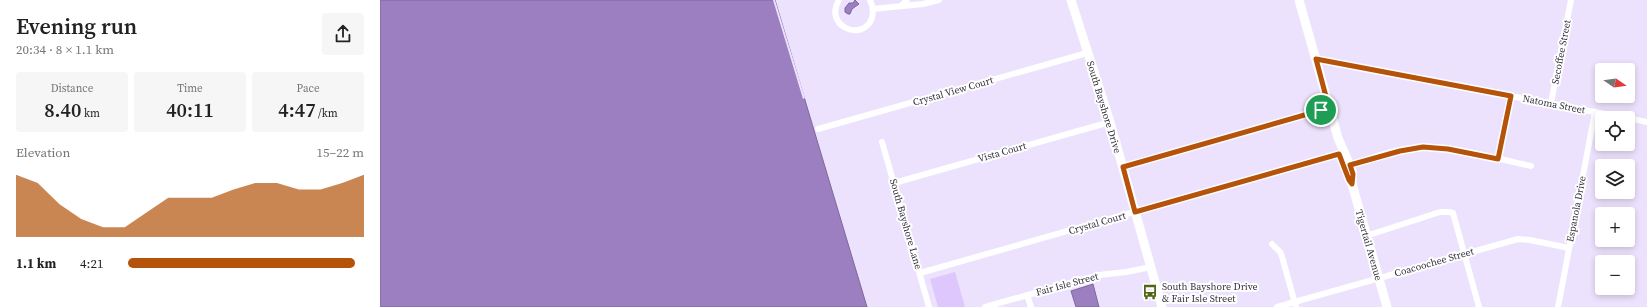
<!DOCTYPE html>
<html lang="en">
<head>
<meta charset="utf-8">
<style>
  :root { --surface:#fff; --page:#f6f6f6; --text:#222; --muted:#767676; --accent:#b45309 }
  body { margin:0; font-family:"Source Serif 4",serif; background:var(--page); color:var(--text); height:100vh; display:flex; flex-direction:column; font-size:15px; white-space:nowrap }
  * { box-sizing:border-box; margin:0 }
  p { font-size:13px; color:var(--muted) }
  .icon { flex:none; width:22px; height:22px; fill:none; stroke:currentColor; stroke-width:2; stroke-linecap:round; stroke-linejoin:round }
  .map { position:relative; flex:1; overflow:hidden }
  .drawer { display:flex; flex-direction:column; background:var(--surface); width:380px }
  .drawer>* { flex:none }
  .needle { width:26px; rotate:103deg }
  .tools { position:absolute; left:1215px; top:63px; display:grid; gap:8px }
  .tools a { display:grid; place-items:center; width:40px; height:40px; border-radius:4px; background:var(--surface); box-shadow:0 2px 6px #0003; font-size:20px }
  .pin { position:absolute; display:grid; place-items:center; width:34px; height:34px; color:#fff; margin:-17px; border:2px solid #fff; border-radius:50%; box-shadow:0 1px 4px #0007 }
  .round { display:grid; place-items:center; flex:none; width:42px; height:42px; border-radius:4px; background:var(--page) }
  .overview { display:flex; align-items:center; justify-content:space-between; height:68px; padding:0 16px }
  h1 { font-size:22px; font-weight:600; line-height:30px }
  .stats { display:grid; grid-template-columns:repeat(3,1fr); gap:6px; height:68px; padding:4px 16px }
  .stats div { display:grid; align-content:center; border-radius:4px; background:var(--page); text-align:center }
  .stats b { font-size:20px; font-weight:600 }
  .stats small { font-size:11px; font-weight:400 }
  .stats p { font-size:11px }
  .chart { height:112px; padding:8px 16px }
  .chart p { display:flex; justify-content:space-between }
  .chart svg { width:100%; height:72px; margin-top:4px; fill:var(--accent); opacity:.7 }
  ul { padding:0 16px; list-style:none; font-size:13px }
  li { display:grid; grid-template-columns:64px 48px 1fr; align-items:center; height:30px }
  li i { height:10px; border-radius:5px; background:var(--accent) }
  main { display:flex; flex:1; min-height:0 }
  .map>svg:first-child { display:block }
  .green { fill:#ddc7fc }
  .water { fill:#9c7fc1; stroke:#7d6899 }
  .pier { fill:#ede2fd }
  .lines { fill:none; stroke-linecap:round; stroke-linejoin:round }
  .street { stroke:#fff; stroke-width:6 }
  .secondary { stroke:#fff; stroke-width:9 }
  .route-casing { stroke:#fff; stroke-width:8 }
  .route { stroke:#b45309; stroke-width:5 }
  .labels { text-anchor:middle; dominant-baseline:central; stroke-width:4; stroke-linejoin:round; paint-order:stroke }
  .street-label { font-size:10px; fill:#36323d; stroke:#fff }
  .poi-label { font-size:10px; fill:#36323d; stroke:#fff; text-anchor:start }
</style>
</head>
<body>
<main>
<section class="drawer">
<div class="overview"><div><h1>Evening run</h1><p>20:34 · 8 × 1.1 km</p></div><a class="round"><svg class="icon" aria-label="share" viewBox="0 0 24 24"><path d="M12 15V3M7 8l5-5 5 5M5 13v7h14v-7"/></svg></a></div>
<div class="stats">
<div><p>Distance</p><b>8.40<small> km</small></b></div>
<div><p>Time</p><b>40:11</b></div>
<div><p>Pace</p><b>4:47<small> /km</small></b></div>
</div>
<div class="chart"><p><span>Elevation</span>15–22 m</p>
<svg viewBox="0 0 160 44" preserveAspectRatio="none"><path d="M0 44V6L10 11L20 24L30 33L40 38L50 38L60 29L70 20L80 20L90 20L100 15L110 11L120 11L130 15L140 15L150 11L160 6V44z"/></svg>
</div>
<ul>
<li><b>1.1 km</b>4:21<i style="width:96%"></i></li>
</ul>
</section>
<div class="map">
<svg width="1267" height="307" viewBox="0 0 1267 307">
  <rect width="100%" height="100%" fill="#ede2fd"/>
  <polygon class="green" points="575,272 585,307 558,307 550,279"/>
  <g class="water">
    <polygon points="0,0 395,0 487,307 0,307"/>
    <polygon points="475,0 479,4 472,9 470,14 468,14 465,12 465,8 469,3 473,3"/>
    <polygon points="713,284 719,307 696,307 691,291"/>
  </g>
  <polygon class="pier" points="393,0 395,0 405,33 425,98 423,99"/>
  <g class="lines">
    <g class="street">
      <path d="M 459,0 C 443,26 483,43 492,18 C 494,11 493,6 490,0"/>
      <polyline points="521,6 527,0"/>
      <polyline points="493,9 543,4 559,0"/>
      <polyline points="936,59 1247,118"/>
      <polyline points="1171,103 1191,0"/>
      <polyline points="1248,118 1267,122"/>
      <polyline points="438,129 707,53"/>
      <polyline points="502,142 549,307"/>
      <polyline points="1118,159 1131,95"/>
      <polyline points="743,167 949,108"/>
      <path d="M 965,167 C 989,159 1016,148 1042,147 C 1074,146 1118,159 1151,166"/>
      <polyline points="514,183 730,122"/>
      <polyline points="986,236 1060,212 1069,212 1073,213 1099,307"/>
      <polyline points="892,244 901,253 916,307"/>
      <polyline points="540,273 964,152"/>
      <polyline points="647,295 651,307"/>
      <polyline points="605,307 719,275 746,272 771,267"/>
      <polyline points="897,307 1138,239 1150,240 1189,248"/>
      <polyline points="1178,307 1215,112"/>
    </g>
    <g class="secondary">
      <polyline points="691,0 730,122 782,307"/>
      <polyline points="919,0 958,138 972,170 972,184"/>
      <polyline points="969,179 972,184 1007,307"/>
    </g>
  </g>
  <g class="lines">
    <g class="route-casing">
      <polygon id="route" points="936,59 1131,96 1118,159 1068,149 1043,147 1020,151 970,165 973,174 972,184 969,180 959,154 755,212 743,167 949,108"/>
    </g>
    <use href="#route" class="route"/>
  </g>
  <defs>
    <g id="bus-bare" transform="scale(1.2)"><path d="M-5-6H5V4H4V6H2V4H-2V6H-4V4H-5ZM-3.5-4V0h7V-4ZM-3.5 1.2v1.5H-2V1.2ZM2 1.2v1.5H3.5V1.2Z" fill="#506614" stroke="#fff" stroke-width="2.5" paint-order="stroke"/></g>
  </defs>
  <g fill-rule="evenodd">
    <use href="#bus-bare" x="770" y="292"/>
  </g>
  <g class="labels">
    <g class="street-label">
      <text transform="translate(1181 52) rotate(-79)">Secoffee Street</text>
      <text transform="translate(573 91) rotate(-16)">Crystal View Court</text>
      <text transform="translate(1174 104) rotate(11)">Natoma Street</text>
      <text transform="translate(724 107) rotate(73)">South Bayshore Drive</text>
      <text transform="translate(622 152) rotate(-16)">Vista Court</text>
      <text transform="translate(1196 209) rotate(-79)">Espanola Drive</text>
      <text transform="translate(717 223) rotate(-16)">Crystal Court</text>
      <text transform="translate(526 224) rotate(74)">South Bayshore Lane</text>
      <text transform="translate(989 245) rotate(74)">Tigertail Avenue</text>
      <text transform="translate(1054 262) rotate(-16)">Coacoochee Street</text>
      <text transform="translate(687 284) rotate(-15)">Fair Isle Street</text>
    </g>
    <g class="poi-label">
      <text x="782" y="286">South Bayshore Drive<tspan x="782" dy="12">&amp; Fair Isle Street</tspan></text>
    </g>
  </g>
</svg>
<div class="tools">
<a><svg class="needle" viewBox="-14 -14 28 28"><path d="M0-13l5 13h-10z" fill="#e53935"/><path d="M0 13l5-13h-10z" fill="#767676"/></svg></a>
<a><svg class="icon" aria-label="locate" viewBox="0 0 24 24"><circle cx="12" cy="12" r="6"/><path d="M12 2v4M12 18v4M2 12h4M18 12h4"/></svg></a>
<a><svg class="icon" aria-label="layers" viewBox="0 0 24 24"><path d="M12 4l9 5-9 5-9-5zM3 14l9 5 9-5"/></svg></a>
<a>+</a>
<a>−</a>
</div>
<div class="pin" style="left:941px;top:110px;background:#1e9e55"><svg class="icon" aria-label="arrive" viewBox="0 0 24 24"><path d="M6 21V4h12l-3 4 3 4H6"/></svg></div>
</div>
</main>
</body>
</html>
